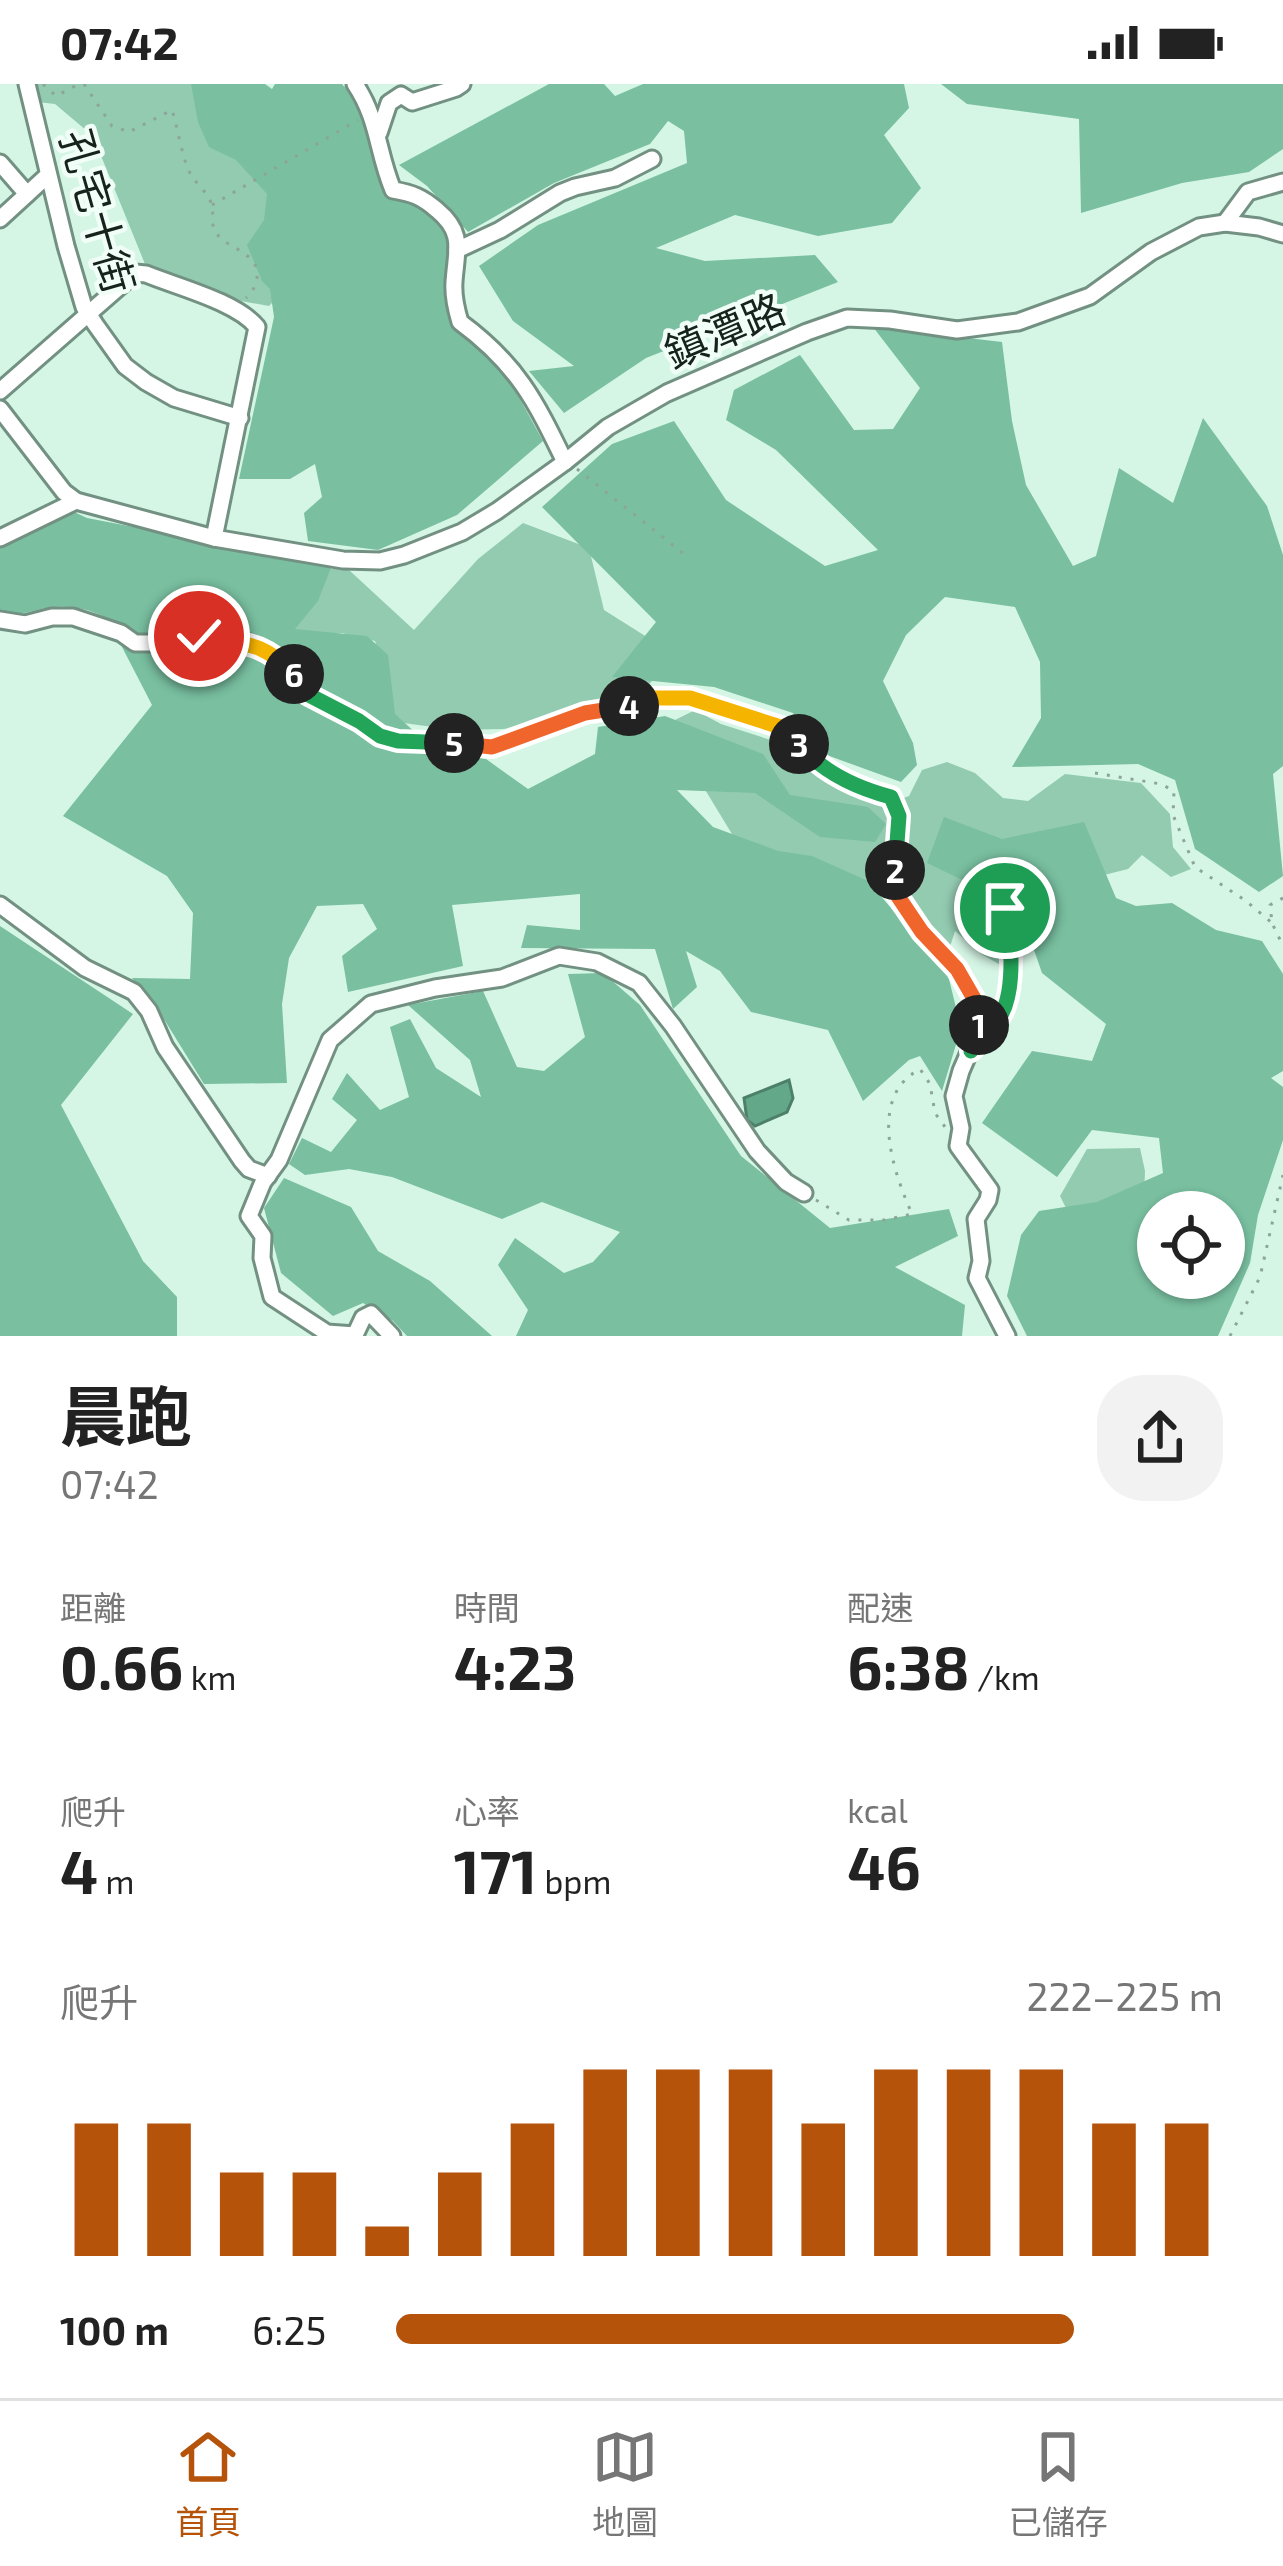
<!DOCTYPE html>
<html lang="zh-TW">
<head>
<meta charset="utf-8">
<style>
  :root { --surface:#fff; --page:#f2f2f2; --text:#222; --muted:#767676; --line:#e0e0e0; --accent:#b45309 }
  body { margin:0; font-family:"Exo 2","Noto Sans TC",sans-serif; background:var(--page); color:var(--text); height:100vh; display:flex; flex-direction:column; font-size:45px; white-space:nowrap }
  * { box-sizing:border-box; margin:0 }
  p { font-size:39px; color:var(--muted) }
  .icon { flex:none; width:66px; height:66px; fill:none; stroke:currentColor; stroke-width:2; stroke-linecap:round; stroke-linejoin:round }
  .map { position:relative; height:1252px; overflow:hidden }
  .panel { display:flex; flex-direction:column; background:var(--surface); flex:1 }
  .panel>* { flex:none }
  .controls { position:absolute; left:1137px; top:1107px; display:grid; gap:24px }
  .controls a { display:grid; place-items:center; width:108px; height:108px; border-radius:50%; background:var(--surface); box-shadow:0 3px 9px #0004; font-size:60px }
  .pin { position:absolute; display:grid; place-items:center; width:102px; height:102px; color:#fff; margin:-51px; border:6px solid #fff; border-radius:50%; box-shadow:0 3px 12px #0007 }
  .km { position:absolute; width:60px; height:60px; margin:-30px; border-radius:50%; background:#222; color:#fff; font-size:33px; line-height:60px; text-align:center }
  .round { display:grid; place-items:center; flex:none; width:126px; height:126px; border-radius:48px; background:var(--page) }
  .summary { display:flex; align-items:center; justify-content:space-between; height:204px; padding:0 60px }
  h1 { font-size:66px; font-weight:700; line-height:90px }
  .stats { display:grid; grid-template-columns:repeat(3,1fr); gap:18px; height:204px; padding:12px 60px }
  .stats div { display:grid; align-content:center }
  .stats b { font-size:60px; font-weight:700 }
  .stats small { font-size:33px; font-weight:400 }
  .stats p { font-size:33px }
  .chart { height:336px; padding:24px 60px }
  .chart p { display:flex; justify-content:space-between }
  .chart svg { width:100%; height:216px; margin-top:12px; stroke:var(--accent); stroke-width:6 }
  ul { padding:0 60px; list-style:none; font-size:39px }
  li { display:grid; grid-template-columns:192px 144px 1fr; align-items:center; height:90px }
  li i { height:30px; border-radius:15px; background:var(--accent) }
  .status { display:flex; justify-content:space-between; align-items:center; height:84px; padding:0 60px; background:var(--surface); direction:ltr }
  .status svg { height:33px; fill:currentColor }
  .menu { display:flex; justify-content:space-around; align-items:center; height:168px; border-top:3px solid var(--line); background:var(--surface); font-size:33px; color:var(--muted) }
  .menu a { display:grid; justify-items:center; gap:6px }
  .menu .current { color:var(--accent) }
  .map>svg:first-child { display:block }
  .green { fill:#93cbb1 }
  .forest { fill:#79bfa0; fill-rule:evenodd }
  .water { fill:#63a889; stroke:#4c8068; stroke-width:3 }
  .lines { fill:none; stroke-linecap:round; stroke-linejoin:round }
  .minor-casing { stroke:#739182; stroke-width:21 }
  .path { stroke:#8ca598; stroke-width:3; stroke-dasharray:3 9; stroke-linecap:butt }
  .minor { stroke:#fff; stroke-width:15 }
  .split-1-casing { stroke:#fff; stroke-width:24 }
  .split-2-casing { stroke:#fff; stroke-width:24 }
  .split-3-casing { stroke:#fff; stroke-width:24 }
  .split-4-casing { stroke:#fff; stroke-width:24 }
  .split-5-casing { stroke:#fff; stroke-width:24 }
  .split-6-casing { stroke:#fff; stroke-width:24 }
  .split-7-casing { stroke:#fff; stroke-width:24 }
  .split-1 { stroke:#22a559; stroke-width:15 }
  .split-2 { stroke:#f0652b; stroke-width:15 }
  .split-3 { stroke:#22a559; stroke-width:15 }
  .split-4 { stroke:#f5b400; stroke-width:15 }
  .split-5 { stroke:#f0652b; stroke-width:15 }
  .split-6 { stroke:#22a559; stroke-width:15 }
  .split-7 { stroke:#f5b400; stroke-width:15 }
  .labels { text-anchor:middle; dominant-baseline:central; stroke-width:9; stroke-linejoin:round; paint-order:stroke }
  .street-label { font-size:42px; fill:#16221c; stroke:#f1fef7 }
</style>
</head>
<body>
<div class="status"><b>07:42</b><svg viewBox="0 0 49 12"><path d="M0 12V9h3v3zM5 12V6h3v6zM10 12V3h3v9zM15 12V0h3v12zM26 1h20v11H26zM47 4h2v5h-2z"/></svg></div>
<div class="map">
<svg width="1283" height="1252" viewBox="0 0 1283 1252">
  <rect width="100%" height="100%" fill="#d5f6e5"/>
  <g class="green">
    <polygon points="34,0 232,0 241,8 299,8 318,0 352,3 391,96 269,222 241,217 147,185 93,52 55,20 37,18"/>
    <polygon points="523,439 589,464 604,526 650,555 666,584 649,600 610,618 504,645 455,646 389,637 389,603 375,557 342,549 280,555 312,483 349,486 414,546 478,475"/>
    <polygon points="695,626 721,640 777,658 800,678 871,716 887,720 909,712 922,686 947,678 975,689 1003,714 1028,717 1065,690 1141,699 1170,730 1173,763 1191,785 1171,793 1142,771 1128,785 1096,793 1013,783 1011,887 983,871 955,847 949,866 931,869 935,861 895,808 861,817 735,755 704,704 671,638"/>
    <polygon points="1140,1064 1145,1087 1144,1115 1066,1124 1060,1112 1087,1065"/>
  </g>
  <g class="forest">
    <path d="M 191,0 L 265,0 L 272,5 L 275,0 L 342,0 L 360,24 L 393,114 C 464,129 449,173 447,231 L 509,295 L 543,357 L 457,431 L 378,466 L 308,457 L 304,429 L 322,413 L 315,380 L 290,395 L 239,395 L 274,233 L 270,205 L 262,197 L 247,161 L 264,136 L 267,110 L 236,76 L 209,63 L 198,38 Z"/>
    <polygon points="549,0 604,0 615,12 643,0 904,0 909,24 884,51 921,104 892,139 818,152 735,131 656,164 705,177 815,171 838,198 646,274 564,329 529,287 574,282 513,237 479,182 538,141 687,79 684,47 668,37 650,60 554,99 468,148 427,102 399,81"/>
    <polygon points="941,0 1283,0 1283,65 1249,88 1182,99 1081,129 1079,35 967,20"/>
    <polygon points="873,243 1002,258 1012,337 1026,401 1073,482 1096,472 1119,384 1173,419 1203,334 1267,422 1283,471 1283,682 1273,690 1283,792 1259,808 1195,765 1175,696 1138,680 1012,683 1041,634 1040,578 1015,523 945,513 906,551 883,597 913,659 917,681 901,698 821,669 793,629 714,603 612,593 656,538 542,423 612,360 674,337 726,416 825,482 878,466 776,366 726,336 734,306 800,271 854,346 893,345 920,304"/>
    <path d="M 72,427 L 87,434 L 332,481 L 318,517 L 295,545 L 367,552 L 388,571 L 395,630 L 418,651 L 391,649 L 336,620 L 314,604 L 280,567 L 220,549 L 161,548 L 139,554 C 107,534 87,518 47,524 C 28,527 18,534 0,526 L 0,462 Z"/>
    <polygon points="176,557 213,564 239,565 264,571 297,609 398,667 434,668 486,675 528,705 595,670 598,643 665,632 763,670 790,711 868,723 886,740 875,758 820,753 755,709 677,706 713,743 778,767 812,772 868,797 948,891 961,944 942,1007 920,972 909,976 863,1017 828,946 751,928 720,887 686,867 697,903 673,925 655,865 521,864 527,841 580,846 580,810 452,821 463,882 348,908 342,872 377,845 363,820 317,822 289,874 282,920 287,999 204,1000 159,927 132,894 190,895 193,829 167,792 63,732 152,621 121,561 166,567"/>
    <path d="M 944,733 L 1002,755 L 1084,738 L 1116,814 L 1136,822 L 1172,819 L 1216,846 L 1262,857 L 1283,890 L 1283,987 L 1271,994 L 1283,1003 L 1283,1056 L 1258,1131 L 1250,1179 L 1218,1252 L 1027,1252 L 1007,1212 L 1021,1151 L 1039,1127 L 1097,1118 L 1163,1089 L 1159,1054 L 1092,1046 L 1057,1093 L 982,1039 L 1032,967 L 1092,977 L 1106,940 L 1042,889 L 1019,823 L 927,779 ZM 1158,1128 L 1224,1128 L 1224,1194 L 1158,1194 Z"/>
    <polygon points="0,842 133,930 61,1021 143,1177 177,1213 177,1252 0,1252"/>
    <polygon points="603,889 640,921 741,1072 830,1144 949,1125 958,1152 895,1183 965,1221 962,1252 516,1252 528,1226 498,1181 515,1154 564,1189 593,1178 620,1148 542,1118 502,1135 392,1093 349,1085 305,1091 289,1080 302,1054 331,1068 357,1036 332,1015 347,989 380,1026 409,1013 390,943 410,935 436,984 481,1013 470,976 408,921 483,907 517,983 544,987 585,953 568,890"/>
    <polygon points="284,1094 351,1123 378,1167 430,1197 492,1252 407,1252 393,1237 363,1219 333,1232 281,1189 264,1124"/>
  </g>
  <polygon class="water" points="789,996 793,1014 787,1028 755,1042 747,1036 744,1014"/>
  <g class="lines">
    <g class="minor-casing">
      <g id="minor">
        <polyline points="27,0 66,162 84,223 95,240 125,282 146,298 174,314 240,334"/>
        <path d="M 355,0 C 379,36 377,68 393,106 C 412,109 422,113 437,126 C 465,149 456,167 454,198 C 453,212 456,225 460,238 C 517,280 535,316 565,378"/>
        <polyline points="379,49 389,19 401,11 412,18 456,4 462,0"/>
        <polyline points="0,79 27,110"/>
        <polyline points="0,135 48,91"/>
        <polyline points="1225,139 1248,108 1283,98"/>
        <polyline points="457,166 500,146 560,109 575,103 615,94 652,75"/>
        <path d="M 0,307 L 135,189 L 146,190 C 178,203 237,218 257,243 L 214,454"/>
        <polyline points="0,325 64,408 76,417 214,454 343,476 380,477 404,471 462,448 497,427 565,378 608,343 667,309 807,248 847,234 890,236 957,246 1018,238 1090,212 1151,168 1199,143 1225,139 1259,143 1283,150"/>
        <polyline points="0,454 76,417"/>
        <polyline points="0,536 25,540 52,533 73,533 121,549 135,559 159,559 171,551 247,558 278,573 297,594 307,610 359,637 380,652 398,657 450,658 492,663 585,629 632,621 652,614 690,614 787,645 807,669 832,688 871,708 891,713 899,732 895,807 922,849 957,885 976,918 980,943 961,987 954,1012 961,1044 958,1062 990,1106 988,1116 976,1135 981,1177 977,1194 1007,1252"/>
        <polyline points="0,821 85,884 134,908 149,927 165,963 242,1077 249,1085 268,1092"/>
        <polyline points="392,1252 371,1230 363,1234 355,1251 327,1249 272,1213 262,1174 263,1152 249,1132 263,1098 279,1076 330,956 371,920 435,904 502,894 559,872 597,878 639,899 673,942 757,1067 786,1098 804,1109"/>
      </g>
    </g>
    <g class="path">
      <polyline points="43,0 56,12 79,0"/>
      <path d="M 84,0 L 112,42 L 129,48 L 172,26 C 178,44 182,75 191,91 C 197,101 209,109 212,122 C 214,133 210,141 217,150 C 227,164 256,168 257,189 C 258,199 253,207 246,214"/>
      <polyline points="212,121 358,36"/>
      <polyline points="577,385 689,474"/>
      <polyline points="1095,689 1161,700 1174,707 1173,731 1195,783 1246,817 1272,839"/>
      <polyline points="1283,814 1270,821 1272,839 1283,862"/>
      <path d="M 995,938 C 1016,909 1014,857 1005,824"/>
      <path d="M 816,1116 L 849,1136 L 885,1136 L 912,1130 C 896,1094 873,1031 904,997 C 908,992 914,989 920,985 L 930,1000 L 935,1029 L 948,1047"/>
      <polyline points="1230,1252 1260,1193 1283,1091"/>
    </g>
    <use href="#minor" class="minor"/>
  </g>
  <g class="lines">
    <g class="split-1-casing">
      <path id="split-1" d="M 979,941 L 971,967 C 982,955 994,943 1002,929 C 1015,904 1012,852 1005,824"/>
    </g>
    <g class="split-2-casing">
      <polyline id="split-2" points="895,786 895,808 922,848 957,885 976,918 979,941"/>
    </g>
    <g class="split-3-casing">
      <path id="split-3" d="M 799,660 C 822,688 857,704 891,713 L 899,732 L 895,786"/>
    </g>
    <g class="split-4-casing">
      <polyline id="split-4" points="629,622 652,614 690,614 787,645 799,660"/>
    </g>
    <g class="split-5-casing">
      <polyline id="split-5" points="454,659 492,663 585,629 629,622"/>
    </g>
    <g class="split-6-casing">
      <polyline id="split-6" points="294,590 307,610 359,637 380,652 398,657 454,659"/>
    </g>
    <g class="split-7-casing">
      <path id="split-7" d="M 199,552 C 242,561 261,555 294,590"/>
    </g>
    <use href="#split-1" class="split-1"/>
    <use href="#split-2" class="split-2"/>
    <use href="#split-3" class="split-3"/>
    <use href="#split-4" class="split-4"/>
    <use href="#split-5" class="split-5"/>
    <use href="#split-6" class="split-6"/>
    <use href="#split-7" class="split-7"/>
  </g>
  <g class="labels">
    <g class="street-label">
      <text transform="translate(99 127) rotate(74)">孔宅十街</text>
      <text transform="translate(724 245) rotate(-23)">鎮潭路</text>
    </g>
  </g>
</svg>
<div class="controls">
<a><svg class="icon" aria-label="locate" viewBox="0 0 24 24"><circle cx="12" cy="12" r="6"/><path d="M12 2v4M12 18v4M2 12h4M18 12h4"/></svg></a>
</div>
<div class="pin" style="left:1005px;top:824px;background:#1e9e55"><svg class="icon" aria-label="arrive" viewBox="0 0 24 24"><path d="M6 21V4h12l-3 4 3 4H6"/></svg></div>
<div class="pin" style="left:199px;top:552px;background:#d93025"><svg class="icon" aria-label="check" viewBox="0 0 24 24"><path d="M5 12l5 5 9-10"/></svg></div>
<b class="km" style="left:979px;top:941px">1</b>
<b class="km" style="left:895px;top:786px">2</b>
<b class="km" style="left:799px;top:660px">3</b>
<b class="km" style="left:629px;top:622px">4</b>
<b class="km" style="left:454px;top:659px">5</b>
<b class="km" style="left:294px;top:590px">6</b>
</div>
<section class="panel">
<div class="summary"><div><h1>晨跑</h1><p>07:42</p></div><a class="round"><svg class="icon" aria-label="share" viewBox="0 0 24 24"><path d="M12 15V3M7 8l5-5 5 5M5 13v7h14v-7"/></svg></a></div>
<div class="stats">
<div><p>距離</p><b>0.66<small> km</small></b></div>
<div><p>時間</p><b>4:23</b></div>
<div><p>配速</p><b>6:38<small> /km</small></b></div>
</div>
<div class="stats">
<div><p>爬升</p><b>4<small> m</small></b></div>
<div><p>心率</p><b>171<small> bpm</small></b></div>
<div><p>kcal</p><b>46</b></div>
</div>
<div class="chart"><p><span>爬升</span>222–225 m</p>
<svg viewBox="0 0 160 44" preserveAspectRatio="none"><path d="M5 44V17M15 44V17M25 44V27M35 44V27M45 44V38M55 44V27M65 44V17M75 44V6M85 44V6M95 44V6M105 44V17M115 44V6M125 44V6M135 44V6M145 44V17M155 44V17"/></svg>
</div>
<ul>
<li><b>100 m</b>6:25<i style="width:82%"></i></li>
</ul>
</section>
<nav class="menu">
<a class="current"><svg class="icon" aria-label="home" viewBox="0 0 24 24"><path d="M3 11l9-7 9 7M6 9v11h12V9"/></svg>首頁</a>
<a><svg class="icon" aria-label="map" viewBox="0 0 24 24"><path d="M3 6l6-2 6 2 6-2v14l-6 2-6-2-6 2zM9 4v14M15 6v14"/></svg>地圖</a>
<a><svg class="icon" aria-label="saved" viewBox="0 0 24 24"><path d="M7 4h10v16l-5-4-5 4z"/></svg>已儲存</a>
</nav>
</body>
</html>
